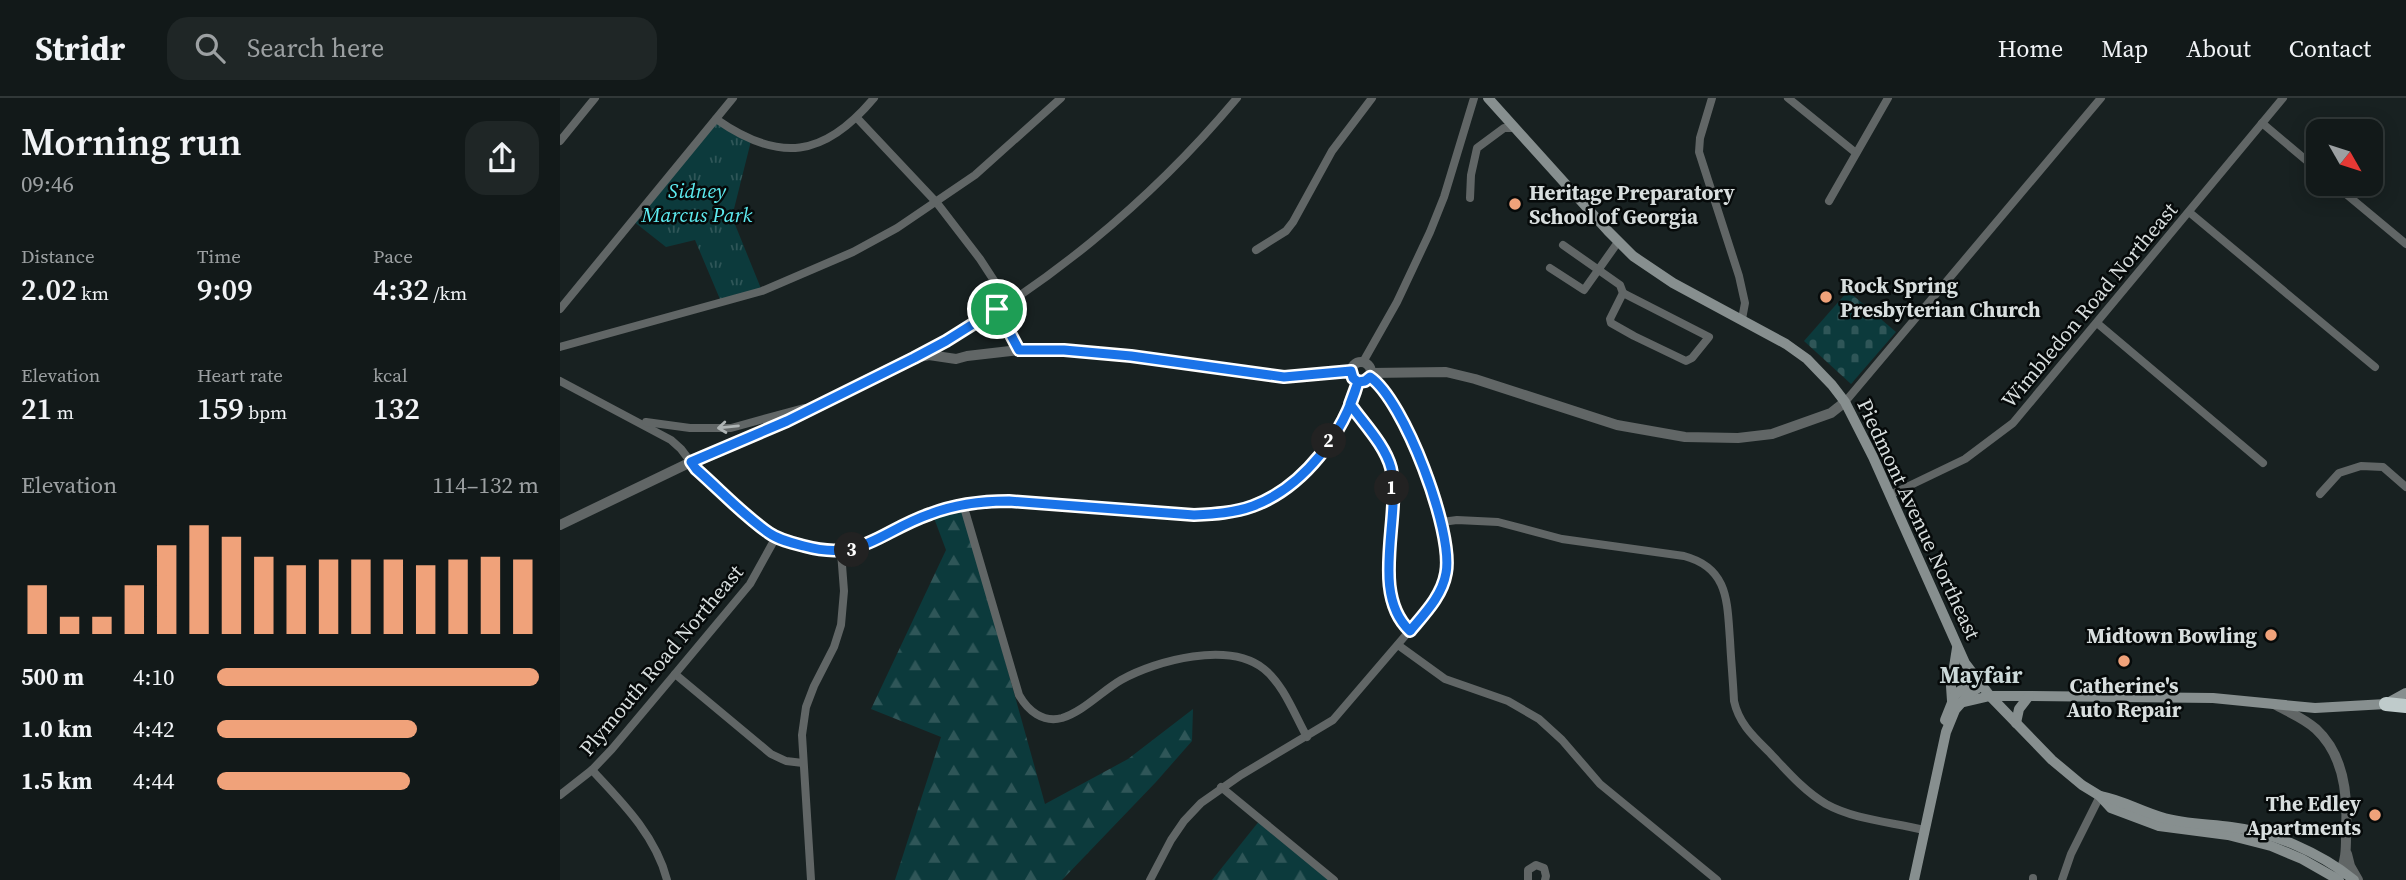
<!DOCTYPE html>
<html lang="en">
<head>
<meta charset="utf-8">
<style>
  :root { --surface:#121919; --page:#1f2626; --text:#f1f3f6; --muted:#9ca0a2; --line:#313838; --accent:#f0a27a }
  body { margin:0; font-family:"Source Serif 4",serif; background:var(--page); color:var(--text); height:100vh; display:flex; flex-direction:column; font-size:26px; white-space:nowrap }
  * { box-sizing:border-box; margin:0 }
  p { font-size:23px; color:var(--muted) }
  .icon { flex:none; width:38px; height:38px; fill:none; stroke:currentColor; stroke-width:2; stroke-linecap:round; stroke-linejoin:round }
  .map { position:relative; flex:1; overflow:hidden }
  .sheet { display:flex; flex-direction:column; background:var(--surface); width:560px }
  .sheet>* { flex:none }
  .needle { width:46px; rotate:129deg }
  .buttons { position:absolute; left:1746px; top:21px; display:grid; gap:14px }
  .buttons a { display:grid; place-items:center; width:77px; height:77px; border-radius:14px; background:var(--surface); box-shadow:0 4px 18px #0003,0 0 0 2px var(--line); font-size:35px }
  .pin { position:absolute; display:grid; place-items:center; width:60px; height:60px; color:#fff; margin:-30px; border:4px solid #fff; border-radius:50%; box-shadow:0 2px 7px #0007 }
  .km { position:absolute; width:35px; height:35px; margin:-18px; border-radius:50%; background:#222; color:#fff; font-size:19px; line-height:35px; text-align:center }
  .round { display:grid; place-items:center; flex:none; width:74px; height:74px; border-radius:21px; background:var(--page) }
  .summary { display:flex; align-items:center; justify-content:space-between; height:119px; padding:0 21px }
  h1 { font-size:38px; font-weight:600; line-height:52px }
  .metrics { display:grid; grid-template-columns:repeat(3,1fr); gap:10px; height:119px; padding:7px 21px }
  .metrics div { display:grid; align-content:center }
  .metrics b { font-size:30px; font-weight:600 }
  .metrics small { font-size:19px; font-weight:400 }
  .metrics p { font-size:19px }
  .chart { height:196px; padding:14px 21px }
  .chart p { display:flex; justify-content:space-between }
  .chart svg { width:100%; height:126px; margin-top:7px; stroke:var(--accent); stroke-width:6 }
  ul { padding:0 21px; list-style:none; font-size:23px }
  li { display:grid; grid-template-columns:112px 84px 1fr; align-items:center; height:52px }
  li i { height:18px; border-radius:9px; background:var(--accent) }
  header { display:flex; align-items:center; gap:42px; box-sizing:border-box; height:98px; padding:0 35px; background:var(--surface); border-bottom:2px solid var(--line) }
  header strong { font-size:33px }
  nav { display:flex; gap:38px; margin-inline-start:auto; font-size:24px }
  .search { width:490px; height:63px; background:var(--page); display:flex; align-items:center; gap:18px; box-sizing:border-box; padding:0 24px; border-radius:21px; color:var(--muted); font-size:26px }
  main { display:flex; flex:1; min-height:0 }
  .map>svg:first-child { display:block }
  .forest { fill:url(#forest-firs) }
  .cemetery { fill:url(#cemetery-stones) }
  .park { fill:url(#park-tufts) }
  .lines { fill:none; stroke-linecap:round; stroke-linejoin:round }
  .minor { stroke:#616666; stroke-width:8 }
  .tertiary { stroke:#616666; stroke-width:10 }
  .secondary { stroke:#878f8f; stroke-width:10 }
  .motorway { stroke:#bfcbcb; stroke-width:14 }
  .oneway { stroke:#aeb4b4 }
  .route-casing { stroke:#fff; stroke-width:14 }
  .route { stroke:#1a73e8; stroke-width:9 }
  .poi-dot { fill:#f0a27a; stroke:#060a0a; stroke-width:2.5 }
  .labels { text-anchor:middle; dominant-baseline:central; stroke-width:5; stroke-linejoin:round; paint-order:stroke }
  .park-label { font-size:21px; font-style:italic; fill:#5debf0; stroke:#060a0a }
  .poi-label { font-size:21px; font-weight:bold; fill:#d8dede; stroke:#060a0a; text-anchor:start }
  .street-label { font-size:21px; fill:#d8dede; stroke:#060a0a }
  .neighbourhood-label { font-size:23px; font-weight:bold; fill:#cbd8d8; stroke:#060a0a }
</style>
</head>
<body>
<header>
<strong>Stridr</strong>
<div class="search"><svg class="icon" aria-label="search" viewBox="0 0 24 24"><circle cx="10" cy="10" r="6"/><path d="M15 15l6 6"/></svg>Search here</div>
<nav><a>Home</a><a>Map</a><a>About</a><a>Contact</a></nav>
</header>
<main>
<section class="sheet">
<div class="summary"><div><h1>Morning run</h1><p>09:46</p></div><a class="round"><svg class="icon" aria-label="share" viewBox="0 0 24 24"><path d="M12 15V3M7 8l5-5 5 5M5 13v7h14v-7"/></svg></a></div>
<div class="metrics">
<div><p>Distance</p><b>2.02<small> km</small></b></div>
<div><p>Time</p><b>9:09</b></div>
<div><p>Pace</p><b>4:32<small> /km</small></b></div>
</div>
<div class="metrics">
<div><p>Elevation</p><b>21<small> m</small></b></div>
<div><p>Heart rate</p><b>159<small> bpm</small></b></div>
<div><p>kcal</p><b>132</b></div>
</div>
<div class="chart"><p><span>Elevation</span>114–132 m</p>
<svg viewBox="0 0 160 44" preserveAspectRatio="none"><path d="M5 44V27M15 44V38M25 44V38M35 44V27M45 44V13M55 44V6M65 44V10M75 44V17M85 44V20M95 44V18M105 44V18M115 44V18M125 44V20M135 44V18M145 44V17M155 44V18"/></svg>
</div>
<ul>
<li><b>500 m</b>4:10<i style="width:100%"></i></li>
<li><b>1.0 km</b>4:42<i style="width:62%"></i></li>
<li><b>1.5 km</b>4:44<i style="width:60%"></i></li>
</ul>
</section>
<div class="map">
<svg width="1846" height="782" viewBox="0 0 1846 782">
  <defs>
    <pattern id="forest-firs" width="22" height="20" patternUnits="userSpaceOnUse" patternTransform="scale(1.75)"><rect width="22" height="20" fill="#0c3a3c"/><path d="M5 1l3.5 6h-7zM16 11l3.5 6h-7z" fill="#2f5658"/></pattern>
    <pattern id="cemetery-stones" width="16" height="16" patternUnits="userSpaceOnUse" patternTransform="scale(1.75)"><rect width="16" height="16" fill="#0c3a3c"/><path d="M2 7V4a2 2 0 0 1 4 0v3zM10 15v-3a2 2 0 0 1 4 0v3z" fill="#2f5658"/></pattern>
    <pattern id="park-tufts" width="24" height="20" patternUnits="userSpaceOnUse" patternTransform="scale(1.75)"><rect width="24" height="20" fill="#0c3a3c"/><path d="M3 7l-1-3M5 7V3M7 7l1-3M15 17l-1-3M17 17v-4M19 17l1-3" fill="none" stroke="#2f5658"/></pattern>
  </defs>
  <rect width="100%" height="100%" fill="#182121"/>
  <g class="forest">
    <polygon points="402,408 485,706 568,661 633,611 632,643 596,684 502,782 335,782 381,639 311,611 386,452 374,420"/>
    <polygon points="700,722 776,782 652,782"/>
  </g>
  <polygon class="cemetery" points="1288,193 1336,234 1291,286 1244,243"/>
  <polygon class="park" points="156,21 191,43 172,119 202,193 162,206 135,142 106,149 73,123"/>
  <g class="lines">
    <g class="minor">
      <polyline points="1152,0 1140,40 1139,54 1179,178 1185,205 1182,221"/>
      <polyline points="1228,0 1296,55"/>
      <polyline points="297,20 377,105 420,161 448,204"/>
      <path d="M 156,21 C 219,65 264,60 314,0"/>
      <polyline points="1702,25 1759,73"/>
      <polyline points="0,43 35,0"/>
      <polyline points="1774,86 1846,146"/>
      <polyline points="910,100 911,77 917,50 944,30 955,30"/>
      <polyline points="1269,103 1328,0"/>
      <polyline points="1629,114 1815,269"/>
      <polyline points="1003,147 1060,187 1063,195"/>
      <polyline points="696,152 726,133 733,124 772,53 812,0"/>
      <polyline points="990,170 1024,192 1058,144"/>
      <polygon points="1063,195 1149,239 1132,260 1126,263 1074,238 1051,225 1050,221"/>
      <polyline points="437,210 459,252"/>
      <polyline points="0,211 173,0"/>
      <polyline points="1537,225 1703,365"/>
      <polyline points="0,249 202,193 293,154 337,130 415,77 501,0"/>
      <path d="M 361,257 C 481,194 590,104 677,0"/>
      <polyline points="803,264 837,204 870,134 884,99 914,0"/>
      <path d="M 0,283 L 111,342 L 121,351 L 136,371 L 210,435 L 248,450 L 286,454 L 385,410 L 426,403 L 449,403 L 634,417 C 654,416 674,415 693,408 C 744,389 784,335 798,284"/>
      <polyline points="1285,304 1541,0"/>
      <path d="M 790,306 C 804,325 825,347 831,370 C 842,417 810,495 850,533"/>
      <polyline points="86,324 130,330 171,330 244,310"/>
      <polyline points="1760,396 1779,375 1801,368 1823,369 1846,389"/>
      <polyline points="1330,397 1405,361 1453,325 1723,0"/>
      <path d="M 403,406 L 459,597 C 468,613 483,625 502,620 C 524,613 542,593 561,582 C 597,562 669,543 704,571 C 724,587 735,618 747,639"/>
      <path d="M 882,424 L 897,422 L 938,424 L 1002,441 L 1124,458 C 1169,470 1167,504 1170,542 C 1171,562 1173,583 1174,603 C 1179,626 1194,639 1210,655 C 1227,673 1244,693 1266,706 C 1295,722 1332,724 1364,732"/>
      <polyline points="838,547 885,581 948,603 979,621 1002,642 1040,686 1157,782"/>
      <polyline points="115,576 211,656 226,663 243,665"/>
      <path d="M 32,672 C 62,704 96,738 107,782"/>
      <polyline points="661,689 774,782"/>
      <polyline points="0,697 32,672 52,651 115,576 190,486 216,439"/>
      <polyline points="251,782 242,637 246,609 254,588 274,549 281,527 284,493 281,454"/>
      <path d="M 590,782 L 611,742 L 624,723 L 641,705 L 681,677 L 773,622 L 875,503 C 883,489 889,474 887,457 C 885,416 842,301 810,279"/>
      <polyline points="968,782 968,772 976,767 984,770 986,778 985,782"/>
      <polyline points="1473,782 1473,780"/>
      <polyline points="1502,782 1511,756 1540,698"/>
    </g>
    <g class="tertiary">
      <circle cx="801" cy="274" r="10"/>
      <polyline points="811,275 886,274 915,281 1057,327 1125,339 1178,340 1212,336 1271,315 1285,304"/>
      <polyline points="0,427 131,364 227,322 354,260 369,257 396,261 407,258 459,252 504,252 616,263 724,279 791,273"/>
      <path d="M 1714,606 C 1728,614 1744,620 1756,631 C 1783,656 1788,696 1786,731 C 1786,748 1787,763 1778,778"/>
      <polyline points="1787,756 1790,768 1798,782"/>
    </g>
    <g class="secondary">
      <polyline points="928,0 1048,133 1073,158 1113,185 1226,246 1247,261 1272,287 1285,304 1313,359 1405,565 1430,598 1492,662 1522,687 1540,698 1551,710 1599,728 1668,737 1711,748 1742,761 1779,782"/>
      <polyline points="1392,603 1391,588 1397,550"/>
      <polyline points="1400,605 1430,598 1469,598 1653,600 1755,610 1826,606 1846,595"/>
      <polyline points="1385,622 1395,597 1415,581"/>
      <polyline points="1456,625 1459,611 1469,598"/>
      <path d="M 1540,698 C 1562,702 1580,713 1601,719 C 1623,726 1648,726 1671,729 C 1713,734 1761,755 1794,782"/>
      <polyline points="1354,782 1386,634 1395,612 1410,595 1421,588"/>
    </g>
    <polyline class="motorway" points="1826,606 1846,608"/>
  </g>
  <defs><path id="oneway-shaft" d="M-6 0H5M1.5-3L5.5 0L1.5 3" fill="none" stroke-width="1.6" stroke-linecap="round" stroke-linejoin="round" transform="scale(1.75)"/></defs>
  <use class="oneway" href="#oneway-shaft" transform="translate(168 329) rotate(174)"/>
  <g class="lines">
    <g class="route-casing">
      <path id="route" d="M 437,211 L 459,252 L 504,252 L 571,258 L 724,279 L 791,273 L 793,280 L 798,284 L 790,306 C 804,326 825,347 831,370 C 842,418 809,495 850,533 C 865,515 882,498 886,475 C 894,434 844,302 810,279 L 805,283 L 798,284 C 784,335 744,389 693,408 C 674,415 654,416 634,417 L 449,403 C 421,403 396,406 370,416 C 320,433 302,464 244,448 C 232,445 219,442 209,435 C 183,417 160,392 136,371 L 131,364 L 227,323 L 354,260 L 386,243 L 437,211"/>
    </g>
    <use href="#route" class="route"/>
  </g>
  <g class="poi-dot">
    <circle cx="955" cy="106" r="7"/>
    <circle cx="1266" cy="199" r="7"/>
    <circle cx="1711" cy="537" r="7"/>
    <circle cx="1564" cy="563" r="7"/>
    <circle cx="1815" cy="717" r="7"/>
  </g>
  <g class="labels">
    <g class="park-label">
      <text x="137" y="92">Sidney<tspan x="137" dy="24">Marcus Park</tspan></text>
    </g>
    <g class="poi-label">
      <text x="969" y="94">Heritage Preparatory<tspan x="969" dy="24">School of Georgia</tspan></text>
      <text x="1280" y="187">Rock Spring<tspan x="1280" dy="24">Presbyterian Church</tspan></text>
      <text x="1697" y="537" text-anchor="end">Midtown Bowling</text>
      <text x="1564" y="587" text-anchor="middle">Catherine's<tspan x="1564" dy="24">Auto Repair</tspan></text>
      <text x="1801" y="705" text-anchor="end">The Edley<tspan x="1801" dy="24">Apartments</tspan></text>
    </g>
    <g class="street-label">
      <text transform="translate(1529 207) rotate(-50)">Wimbledon Road Northeast</text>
      <text transform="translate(1359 421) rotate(65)">Piedmont Avenue Northeast</text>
      <text transform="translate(101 562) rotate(-50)">Plymouth Road Northeast</text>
    </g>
    <g class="neighbourhood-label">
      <text x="1421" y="577">Mayfair</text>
    </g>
  </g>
</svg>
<div class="buttons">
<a><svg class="needle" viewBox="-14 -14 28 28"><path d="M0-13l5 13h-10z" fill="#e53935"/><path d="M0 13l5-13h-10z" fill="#9ca0a2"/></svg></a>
</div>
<div class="pin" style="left:437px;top:211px;background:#1e9e55"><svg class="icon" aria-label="arrive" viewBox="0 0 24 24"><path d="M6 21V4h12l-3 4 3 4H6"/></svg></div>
<b class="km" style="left:832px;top:390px">1</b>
<b class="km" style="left:769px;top:343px">2</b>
<b class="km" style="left:292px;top:452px">3</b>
</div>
</main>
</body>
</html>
